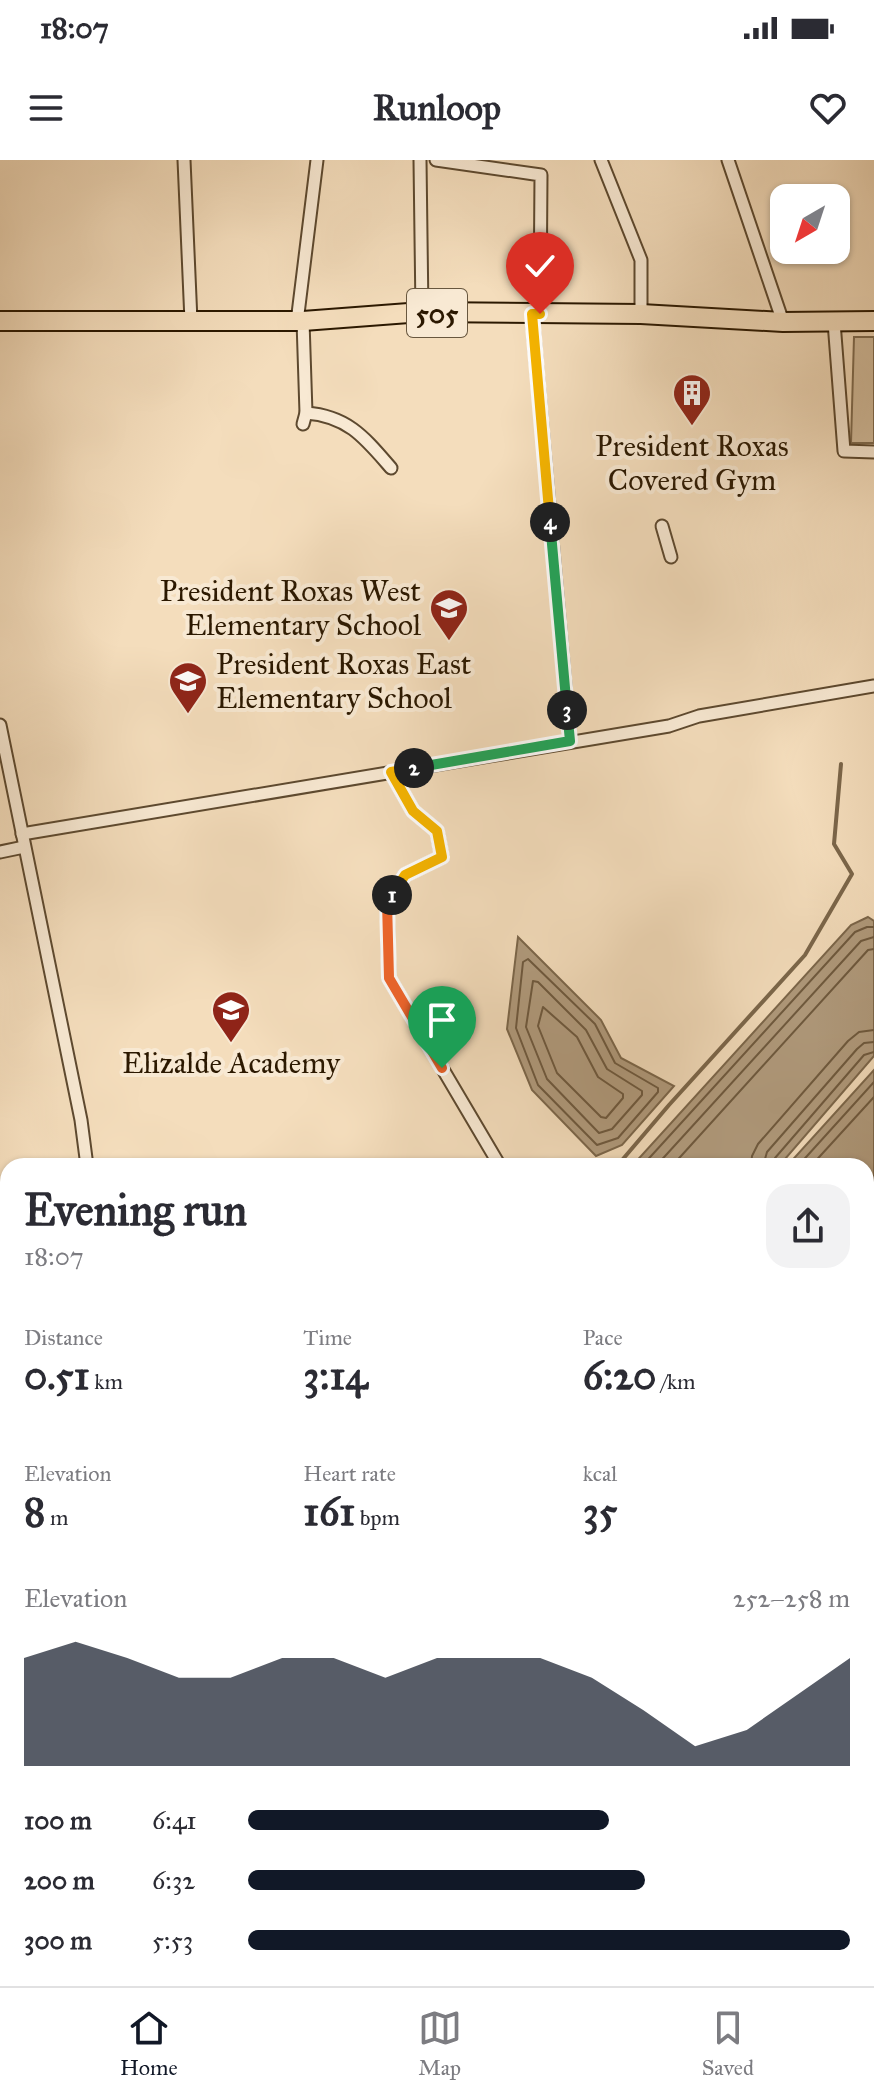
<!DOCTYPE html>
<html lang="en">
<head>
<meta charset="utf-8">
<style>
  :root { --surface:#fff; --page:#f2f2f3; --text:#2b2b33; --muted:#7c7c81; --line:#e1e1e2; --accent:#111827 }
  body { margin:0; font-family:"IM FELL Great Primer",serif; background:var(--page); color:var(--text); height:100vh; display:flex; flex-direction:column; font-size:30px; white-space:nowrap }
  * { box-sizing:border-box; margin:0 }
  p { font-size:26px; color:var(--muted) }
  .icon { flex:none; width:44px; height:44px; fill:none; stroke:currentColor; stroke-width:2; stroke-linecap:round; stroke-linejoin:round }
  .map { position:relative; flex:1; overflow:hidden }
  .drawer { position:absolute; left:0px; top:998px; width:874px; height:828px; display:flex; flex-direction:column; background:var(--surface); border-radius:24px 24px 0 0; box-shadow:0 2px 6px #0004 }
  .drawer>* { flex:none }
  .needle { width:52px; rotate:219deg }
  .fabs { position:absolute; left:770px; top:24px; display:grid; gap:16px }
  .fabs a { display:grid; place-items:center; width:80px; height:80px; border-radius:16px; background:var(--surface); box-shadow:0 2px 6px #0004; font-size:40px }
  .pin { position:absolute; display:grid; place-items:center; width:68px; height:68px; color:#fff; margin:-82px -34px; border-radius:50% 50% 50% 0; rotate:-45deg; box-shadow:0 0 8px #0007 }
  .pin .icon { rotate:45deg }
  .km { position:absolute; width:40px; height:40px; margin:-20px; border-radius:50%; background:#222; color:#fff; font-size:22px; line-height:40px; text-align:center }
  .round { display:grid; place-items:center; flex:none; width:84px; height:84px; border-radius:24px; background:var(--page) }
  .headline { display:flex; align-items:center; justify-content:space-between; height:136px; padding:0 24px }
  h1 { font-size:44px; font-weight:800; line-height:60px }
  .stats { display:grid; grid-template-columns:repeat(3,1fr); gap:12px; height:136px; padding:8px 24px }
  .stats div { display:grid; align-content:center }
  .stats b { font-size:40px; font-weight:800 }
  .stats small { font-size:22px; font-weight:400 }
  .stats p { font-size:22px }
  .chart { height:224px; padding:16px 24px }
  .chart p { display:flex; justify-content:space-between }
  .chart svg { width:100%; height:144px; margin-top:8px; fill:var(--accent); opacity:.7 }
  ul { padding:0 24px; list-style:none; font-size:26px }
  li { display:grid; grid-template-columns:128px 96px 1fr; align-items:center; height:60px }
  li i { height:20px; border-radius:10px; background:var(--accent) }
  .status { display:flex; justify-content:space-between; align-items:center; height:56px; padding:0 40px; background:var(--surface); direction:ltr }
  .status svg { height:22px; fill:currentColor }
  header { display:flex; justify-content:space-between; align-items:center; height:104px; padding:0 24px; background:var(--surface); font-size:36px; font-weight:800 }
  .menu { display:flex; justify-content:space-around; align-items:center; height:112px; border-top:2px solid var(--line); background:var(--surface); font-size:22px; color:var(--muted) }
  .menu a { display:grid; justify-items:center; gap:4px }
  .menu .selected { color:var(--accent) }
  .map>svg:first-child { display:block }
  .green { fill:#d2bc9c; stroke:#7e6a4e; stroke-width:2 }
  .water { fill:#b09a7c; stroke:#7b664a; stroke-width:2 }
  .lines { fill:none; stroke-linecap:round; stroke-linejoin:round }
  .shore { stroke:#6e593e; stroke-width:2 }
  .stream { stroke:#7b664a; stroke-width:4 }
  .street-casing { stroke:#5d492f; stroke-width:15 }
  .primary-casing { stroke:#2b1800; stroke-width:22 }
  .street { stroke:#f8e9d3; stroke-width:11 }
  .primary { stroke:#f4ddbc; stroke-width:18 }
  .split-1-casing { stroke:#fff; stroke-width:16 }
  .split-2-casing { stroke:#fff; stroke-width:16 }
  .split-3-casing { stroke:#fff; stroke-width:16 }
  .split-4-casing { stroke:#fff; stroke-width:16 }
  .split-5-casing { stroke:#fff; stroke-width:16 }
  .split-1 { stroke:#f0652b; stroke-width:10 }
  .split-2 { stroke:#f5b400; stroke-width:10 }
  .split-3 { stroke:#22a559; stroke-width:10 }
  .split-4 { stroke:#22a559; stroke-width:10 }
  .split-5 { stroke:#f5b400; stroke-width:10 }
  .labels { text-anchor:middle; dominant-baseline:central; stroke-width:8; stroke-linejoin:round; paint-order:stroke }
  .shield { fill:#f8e9d3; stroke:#68573f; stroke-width:2 }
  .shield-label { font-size:28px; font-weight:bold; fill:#2b1800 }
  .poi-label { font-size:30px; fill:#2b1800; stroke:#f8e9d3 }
</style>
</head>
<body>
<div class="status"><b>18:07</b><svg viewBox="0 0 49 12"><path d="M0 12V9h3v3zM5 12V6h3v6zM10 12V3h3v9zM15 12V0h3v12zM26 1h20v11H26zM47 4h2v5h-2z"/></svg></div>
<header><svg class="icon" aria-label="menu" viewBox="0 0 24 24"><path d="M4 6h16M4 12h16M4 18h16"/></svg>Runloop<svg class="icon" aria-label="heart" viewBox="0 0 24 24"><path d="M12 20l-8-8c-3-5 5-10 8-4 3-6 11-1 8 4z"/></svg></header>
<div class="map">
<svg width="874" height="1826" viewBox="0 0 874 1826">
  <rect width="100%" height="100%" fill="#f4ddbc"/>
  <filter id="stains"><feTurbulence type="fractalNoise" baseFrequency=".0025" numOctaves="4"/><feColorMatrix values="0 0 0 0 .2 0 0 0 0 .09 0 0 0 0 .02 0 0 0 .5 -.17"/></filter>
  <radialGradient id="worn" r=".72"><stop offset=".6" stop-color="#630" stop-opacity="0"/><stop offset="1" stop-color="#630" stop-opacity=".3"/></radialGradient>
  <polygon class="green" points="854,177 874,177 874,283 851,283"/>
  <g class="water">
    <polygon points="868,757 874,761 874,896 779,1006 632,1006 851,765"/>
    <polygon points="518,777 601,860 621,898 674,926 622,985 596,996 532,930 507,869"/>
    <polygon points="874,910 874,1106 866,1111 866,1006 787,1006"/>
    <polygon points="874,1112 874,1218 866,1255 866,1117"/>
    <polygon points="866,1579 874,1595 874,1689 866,1665"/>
    <polygon points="866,1695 874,1711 874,1826 789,1826 780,1818 866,1818"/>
    <polygon points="200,1818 401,1818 413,1826 201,1826"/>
    <polygon points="417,1818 760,1818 773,1826 430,1826"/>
  </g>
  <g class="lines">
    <g class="shore">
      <polygon points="528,799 595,864 615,903 658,928 658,932 618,978 597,985 538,925 516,868 523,802"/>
      <polygon points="533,821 538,822 586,870 607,909 642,931 642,935 612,969 599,973 547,919 526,867"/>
      <polygon points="543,847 577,877 598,917 623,934 623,938 606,958 601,957 557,913 538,866"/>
      <polyline points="642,1006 855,772 867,767 874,767"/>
      <polyline points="656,1006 861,781 874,777"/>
      <polyline points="672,1006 868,790 874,789"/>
      <polyline points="751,1006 752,996 758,984 848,881 859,872 874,870"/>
      <polyline points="763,1006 767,992 857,889 864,883 874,882"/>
      <polyline points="773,1006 775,998 864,895 874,892"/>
      <polyline points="798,1006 874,922"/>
      <polyline points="811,1006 874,937"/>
    </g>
    <polyline class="stream" points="617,1006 669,945 805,795 852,714 834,684 841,604"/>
    <g class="street-casing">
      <g id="street">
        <polyline points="184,0 191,161"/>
        <polyline points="420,0 422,152"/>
        <polyline points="436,0 541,15 540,154"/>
        <polyline points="601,0 641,100 641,154"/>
        <polyline points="728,0 783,162"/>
        <polyline points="532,154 570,581"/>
        <polyline points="303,161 306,253 303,264"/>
        <polyline points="297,162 317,0"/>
        <polyline points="834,162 844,291 874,292"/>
        <path d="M 306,253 C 348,256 365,278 391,308"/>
        <polyline points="662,366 671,397"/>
        <polyline points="0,565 81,960 87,1006"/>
        <polyline points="391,612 413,651 437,671 442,697 405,715 387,742 389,818 500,1006"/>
        <polyline points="22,674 669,566 699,556 874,526"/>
        <polyline points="0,692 24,687"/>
        <polyline points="0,1060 8,1059"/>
        <polyline points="100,1826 100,1818"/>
      </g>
    </g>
    <g class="primary-casing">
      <polyline id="primary" points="0,161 303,161 422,152 641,154 783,162 874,161"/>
    </g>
    <use href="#street" class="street"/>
    <use href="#primary" class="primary"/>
  </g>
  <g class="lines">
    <g class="split-1-casing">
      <polyline id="split-1" points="392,735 387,742 389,818 442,908"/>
    </g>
    <g class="split-2-casing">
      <polyline id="split-2" points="392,735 405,715 442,697 437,671 413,651 391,612 414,608"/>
    </g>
    <g class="split-3-casing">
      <polyline id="split-3" points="414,608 570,581 567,550"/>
    </g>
    <g class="split-4-casing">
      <polyline id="split-4" points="550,362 567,550"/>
    </g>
    <g class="split-5-casing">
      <polyline id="split-5" points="540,154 532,154 550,362"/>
    </g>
    <use href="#split-1" class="split-1"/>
    <use href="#split-2" class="split-2"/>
    <use href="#split-3" class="split-3"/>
    <use href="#split-4" class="split-4"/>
    <use href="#split-5" class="split-5"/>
  </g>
  <defs>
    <g id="building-pin" transform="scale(2)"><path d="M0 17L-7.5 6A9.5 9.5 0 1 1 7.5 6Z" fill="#8f2418" stroke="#f8e9d3"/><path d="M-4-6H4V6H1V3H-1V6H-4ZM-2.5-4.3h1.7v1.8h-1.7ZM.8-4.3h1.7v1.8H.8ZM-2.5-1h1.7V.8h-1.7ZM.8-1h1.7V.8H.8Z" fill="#fff"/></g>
    <g id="school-pin" transform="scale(2)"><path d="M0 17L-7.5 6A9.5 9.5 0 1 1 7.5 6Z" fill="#8f2418" stroke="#f8e9d3"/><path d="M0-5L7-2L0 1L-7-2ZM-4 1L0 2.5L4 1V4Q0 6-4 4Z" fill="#fff"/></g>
  </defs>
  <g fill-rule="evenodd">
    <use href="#building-pin" x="692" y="233"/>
    <use href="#school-pin" x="449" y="448"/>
    <use href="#school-pin" x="188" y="521"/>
    <use href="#school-pin" x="231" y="850"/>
  </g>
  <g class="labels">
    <rect class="shield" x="407" y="129" width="60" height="48" rx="6"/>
    <g class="shield-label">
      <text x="437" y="153">505</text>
    </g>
    <g class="poi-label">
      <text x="692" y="286">President Roxas<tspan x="692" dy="34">Covered Gym</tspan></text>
      <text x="421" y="431" text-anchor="end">President Roxas West<tspan x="421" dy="34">Elementary School</tspan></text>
      <text x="216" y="504" text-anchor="start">President Roxas East<tspan x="216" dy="34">Elementary School</tspan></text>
      <text x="231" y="903">Elizalde Academy</text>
    </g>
  </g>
  <rect width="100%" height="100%" filter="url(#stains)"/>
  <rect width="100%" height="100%" fill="url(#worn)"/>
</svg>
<div class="fabs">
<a><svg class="needle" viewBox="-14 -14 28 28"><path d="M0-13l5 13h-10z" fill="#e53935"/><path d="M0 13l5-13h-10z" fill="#7c7c81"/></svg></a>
</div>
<div class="pin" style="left:442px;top:908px;background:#1e9e55"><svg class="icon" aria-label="arrive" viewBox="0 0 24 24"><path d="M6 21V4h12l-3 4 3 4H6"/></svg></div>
<div class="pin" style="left:540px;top:154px;background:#d93025"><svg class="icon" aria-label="check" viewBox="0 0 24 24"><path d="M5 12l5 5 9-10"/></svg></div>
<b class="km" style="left:392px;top:735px">1</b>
<b class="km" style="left:414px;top:608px">2</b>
<b class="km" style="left:567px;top:550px">3</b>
<b class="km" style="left:550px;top:362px">4</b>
<section class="drawer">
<div class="headline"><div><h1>Evening run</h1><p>18:07</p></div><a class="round"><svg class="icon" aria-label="share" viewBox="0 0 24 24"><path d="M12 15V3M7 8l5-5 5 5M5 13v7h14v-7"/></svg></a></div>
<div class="stats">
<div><p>Distance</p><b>0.51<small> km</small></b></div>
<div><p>Time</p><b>3:14</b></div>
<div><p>Pace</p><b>6:20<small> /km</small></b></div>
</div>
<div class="stats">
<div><p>Elevation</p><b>8<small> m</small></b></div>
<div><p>Heart rate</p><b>161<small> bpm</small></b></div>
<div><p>kcal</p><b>35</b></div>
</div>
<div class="chart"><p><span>Elevation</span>252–258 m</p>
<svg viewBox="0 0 160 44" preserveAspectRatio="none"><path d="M0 44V11L10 6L20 11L30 17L40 17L50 11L60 11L70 17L80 11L90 11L100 11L110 17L120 27L130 38L140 33L150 22L160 11V44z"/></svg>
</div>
<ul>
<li><b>100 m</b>6:41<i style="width:60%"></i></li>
<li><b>200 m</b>6:32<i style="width:66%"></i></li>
<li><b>300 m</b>5:53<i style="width:100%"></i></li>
</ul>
</section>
</div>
<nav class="menu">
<a class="selected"><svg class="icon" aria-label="home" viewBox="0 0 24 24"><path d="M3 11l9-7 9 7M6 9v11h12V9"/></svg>Home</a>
<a><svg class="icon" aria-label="map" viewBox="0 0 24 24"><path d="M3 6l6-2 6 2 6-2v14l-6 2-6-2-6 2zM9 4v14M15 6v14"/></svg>Map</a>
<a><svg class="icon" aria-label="saved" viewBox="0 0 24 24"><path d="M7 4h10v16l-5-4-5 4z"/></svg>Saved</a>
</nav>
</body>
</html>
